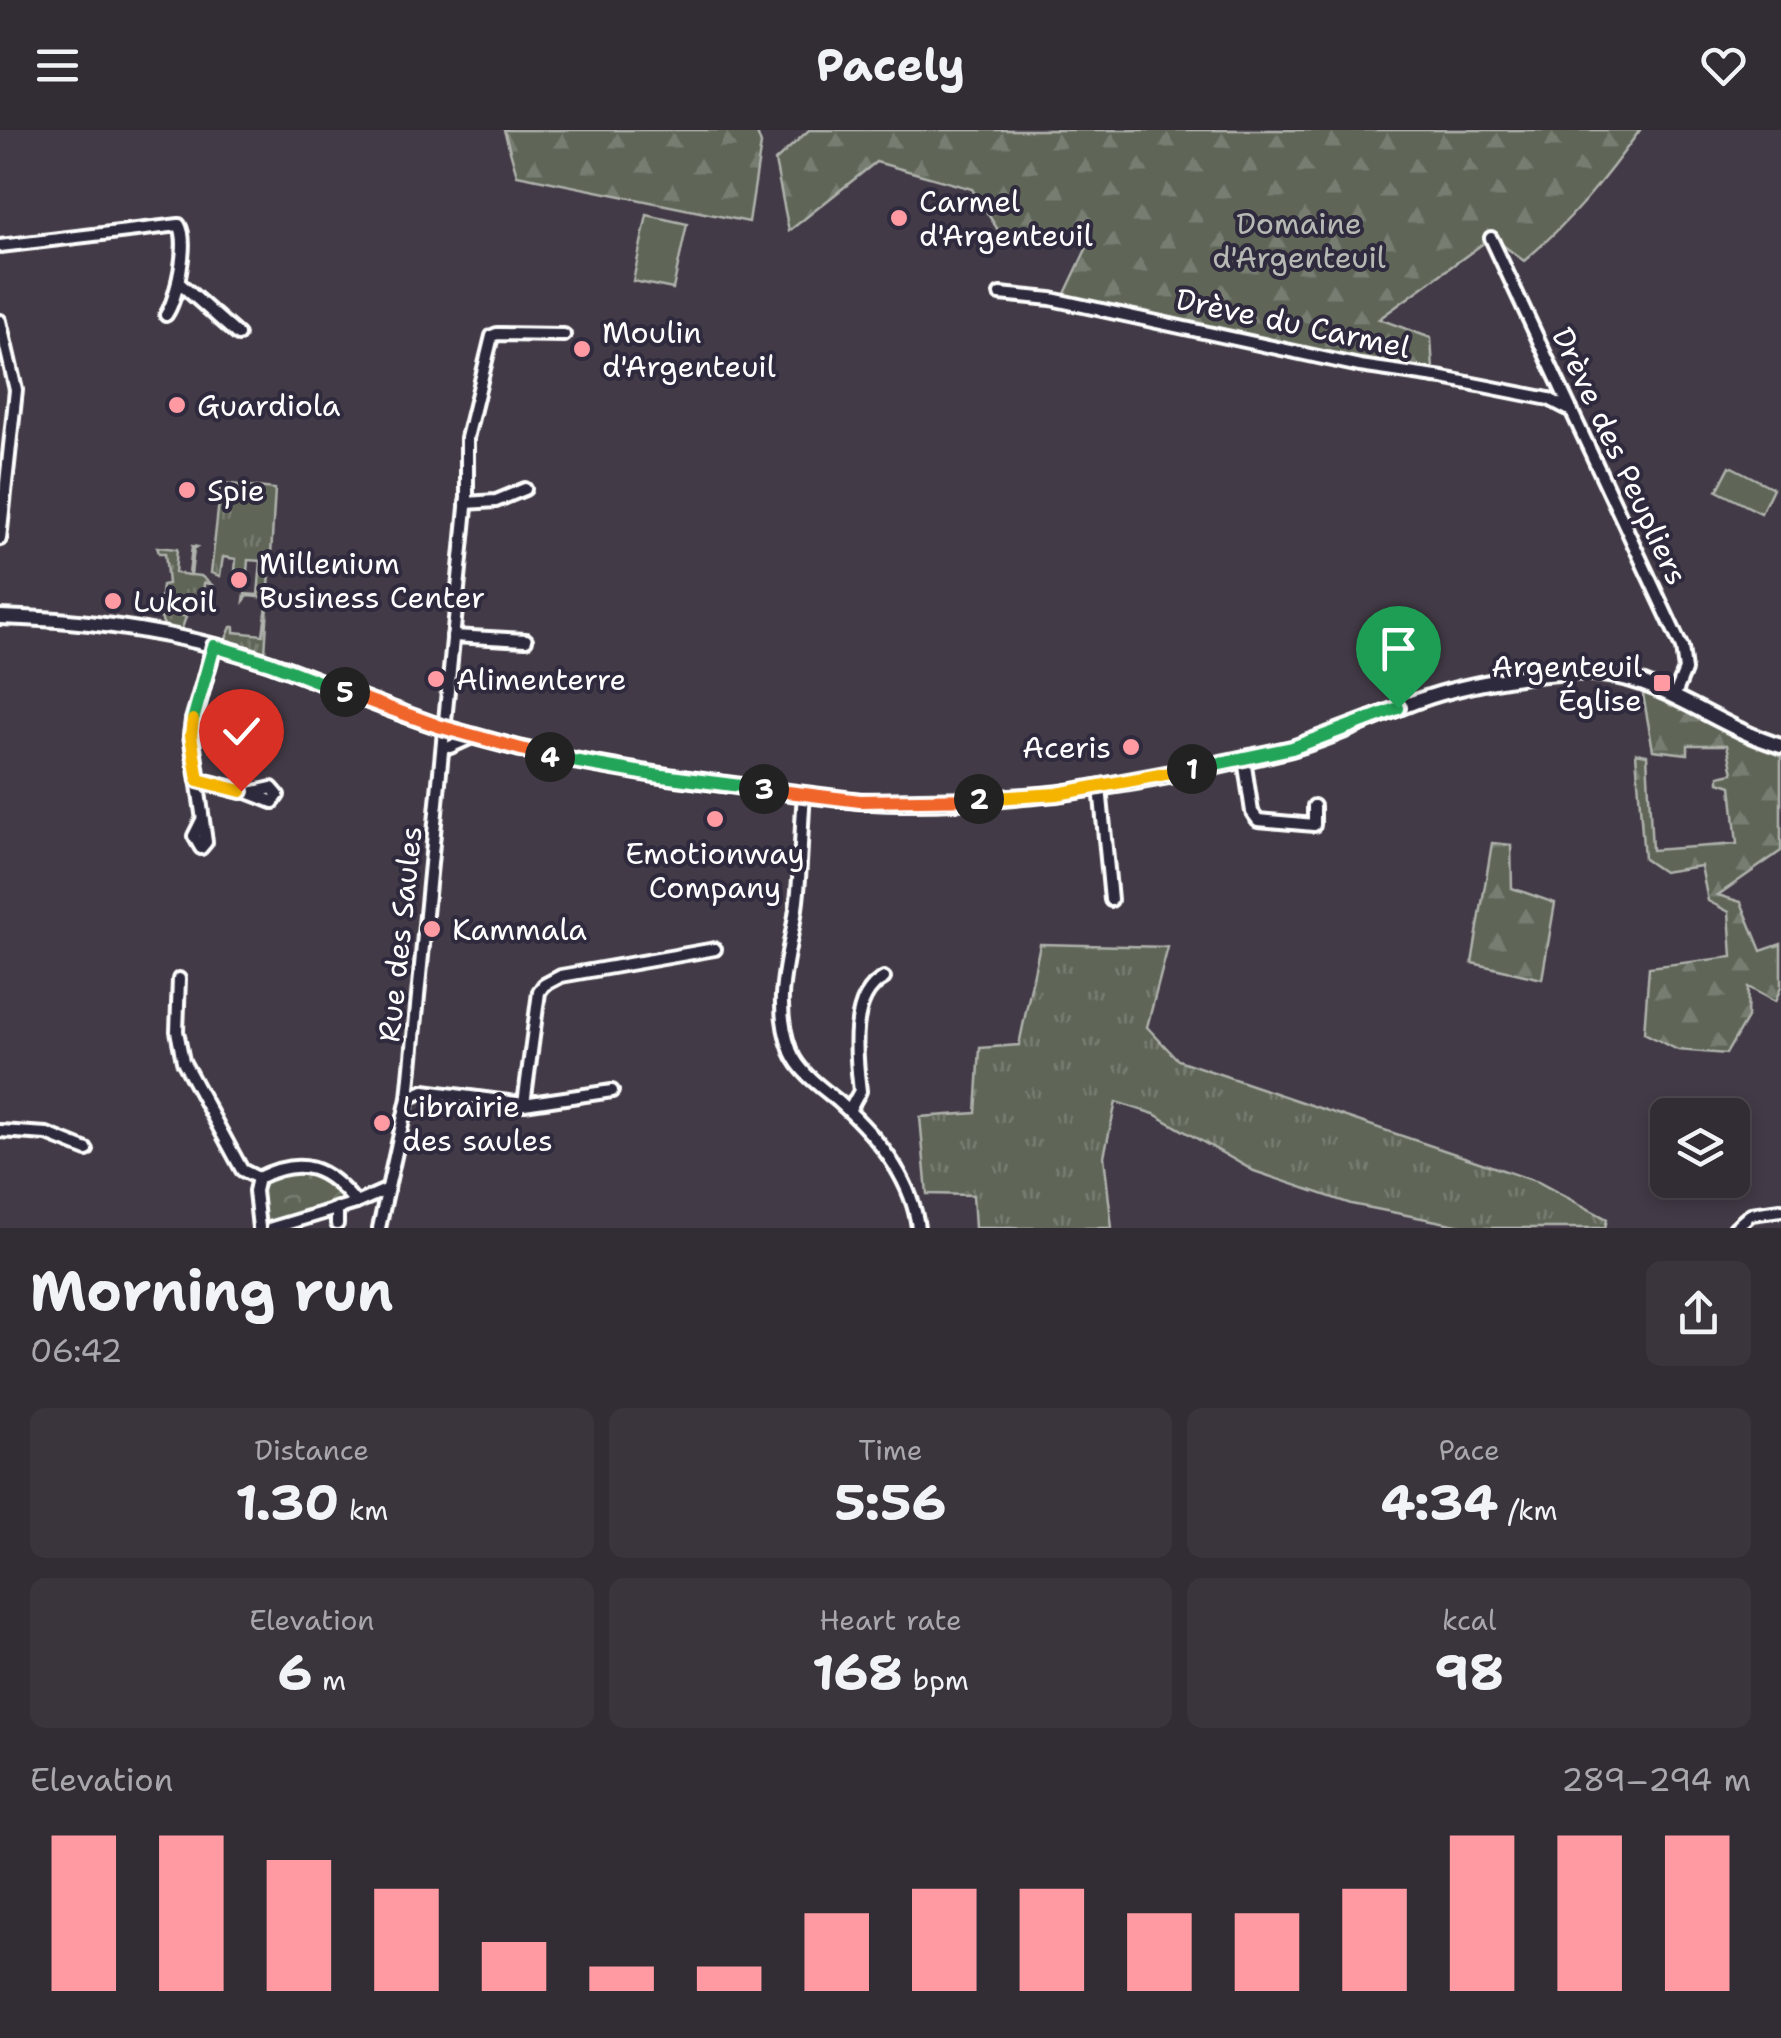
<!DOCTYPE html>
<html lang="en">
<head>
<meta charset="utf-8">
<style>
  :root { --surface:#322c34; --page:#3a343c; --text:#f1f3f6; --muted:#a8a7ac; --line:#4d484f; --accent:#ff9aa2 }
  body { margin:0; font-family:"Shantell Sans",sans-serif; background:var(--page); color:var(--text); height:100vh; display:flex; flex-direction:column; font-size:38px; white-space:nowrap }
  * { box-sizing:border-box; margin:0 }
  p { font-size:32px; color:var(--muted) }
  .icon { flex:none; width:55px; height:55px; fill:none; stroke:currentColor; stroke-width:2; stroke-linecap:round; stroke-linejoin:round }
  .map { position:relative; height:1098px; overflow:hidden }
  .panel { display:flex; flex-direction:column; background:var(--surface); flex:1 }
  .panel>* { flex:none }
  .controls { position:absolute; left:1650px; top:968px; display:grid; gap:20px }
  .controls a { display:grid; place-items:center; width:100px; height:100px; border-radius:15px; background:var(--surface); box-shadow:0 5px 15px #0003,0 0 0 2px var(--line); font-size:50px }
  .pin { position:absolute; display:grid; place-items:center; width:85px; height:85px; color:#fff; margin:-102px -42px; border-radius:50% 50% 50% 0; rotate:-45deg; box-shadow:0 0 10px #0007 }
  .pin .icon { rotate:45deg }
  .km { position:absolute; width:50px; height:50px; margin:-25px; border-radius:50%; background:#222; color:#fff; font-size:28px; line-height:50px; text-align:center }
  .round { display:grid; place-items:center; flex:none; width:105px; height:105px; border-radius:15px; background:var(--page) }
  .overview { display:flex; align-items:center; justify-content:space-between; height:170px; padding:0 30px }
  h1 { font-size:55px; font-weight:700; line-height:75px }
  .figures { display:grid; grid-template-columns:repeat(3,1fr); gap:15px; height:170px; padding:10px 30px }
  .figures div { display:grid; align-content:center; border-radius:15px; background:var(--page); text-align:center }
  .figures b { font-size:50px; font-weight:700 }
  .figures small { font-size:28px; font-weight:400 }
  .figures p { font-size:28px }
  .chart { height:280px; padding:20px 30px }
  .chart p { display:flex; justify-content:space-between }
  .chart svg { width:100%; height:180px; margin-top:10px; stroke:var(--accent); stroke-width:6 }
  header { display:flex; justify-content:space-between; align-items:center; height:130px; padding:0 30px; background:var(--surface); font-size:45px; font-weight:700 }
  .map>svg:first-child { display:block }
  .grass { fill:url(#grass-tufts); stroke:#afb2ac; stroke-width:2.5 }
  .forest { fill:url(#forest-firs); stroke:#afb2ac; stroke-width:2.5 }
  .park { fill:url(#park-crowns); stroke:#afb2ac; stroke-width:2.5 }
  .pitch { fill:#5f6658; stroke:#afb2ac; stroke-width:2.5 }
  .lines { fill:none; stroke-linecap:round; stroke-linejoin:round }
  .minor-casing { stroke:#fff; stroke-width:18 }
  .major-casing { stroke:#fff; stroke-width:20 }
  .minor { stroke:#2f2a3d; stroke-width:10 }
  .major { stroke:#2f2a3d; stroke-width:12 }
  .split-1-casing { stroke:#fff; stroke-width:20 }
  .split-2-casing { stroke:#fff; stroke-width:20 }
  .split-3-casing { stroke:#fff; stroke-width:20 }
  .split-4-casing { stroke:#fff; stroke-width:20 }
  .split-5-casing { stroke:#fff; stroke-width:20 }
  .split-6-casing { stroke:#fff; stroke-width:20 }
  .split-7-casing { stroke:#fff; stroke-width:20 }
  .split-1 { stroke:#22a559; stroke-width:12 }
  .split-2 { stroke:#f5b400; stroke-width:12 }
  .split-3 { stroke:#f0652b; stroke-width:12 }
  .split-4 { stroke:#22a559; stroke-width:12 }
  .split-5 { stroke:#f0652b; stroke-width:12 }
  .split-6 { stroke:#22a559; stroke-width:12 }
  .split-7 { stroke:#f5b400; stroke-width:12 }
  .poi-dot { fill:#ff9aa2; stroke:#2f2a3d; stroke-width:4 }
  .labels { text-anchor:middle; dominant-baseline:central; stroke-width:8; stroke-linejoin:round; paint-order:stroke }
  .poi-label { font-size:30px; fill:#fff; stroke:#2f2a3d; text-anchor:start }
  .park-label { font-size:30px; fill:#b7bab4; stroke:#2f2a3d }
  .street-label { font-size:30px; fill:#fff; stroke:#2f2a3d }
</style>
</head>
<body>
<header><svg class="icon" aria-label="menu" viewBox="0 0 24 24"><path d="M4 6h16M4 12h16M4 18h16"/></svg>Pacely<svg class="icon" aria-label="heart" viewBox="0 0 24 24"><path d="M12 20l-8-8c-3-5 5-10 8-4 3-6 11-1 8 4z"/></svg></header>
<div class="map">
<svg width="1781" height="1098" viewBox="0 0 1781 1098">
  <defs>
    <pattern id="grass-tufts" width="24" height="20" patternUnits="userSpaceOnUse" patternTransform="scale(2.5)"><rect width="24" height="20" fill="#5f6658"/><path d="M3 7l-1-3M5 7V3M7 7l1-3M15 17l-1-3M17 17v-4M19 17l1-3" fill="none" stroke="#777d71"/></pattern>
    <pattern id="forest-firs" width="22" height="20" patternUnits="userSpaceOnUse" patternTransform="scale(2.5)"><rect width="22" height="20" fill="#5f6658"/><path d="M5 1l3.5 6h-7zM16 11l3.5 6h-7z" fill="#777d71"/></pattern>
    <pattern id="park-crowns" width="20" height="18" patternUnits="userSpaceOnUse" patternTransform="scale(2.5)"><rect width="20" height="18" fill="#5f6658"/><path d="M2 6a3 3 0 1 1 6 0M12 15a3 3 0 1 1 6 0" fill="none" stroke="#777d71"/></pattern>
  </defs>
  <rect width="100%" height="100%" fill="#423a46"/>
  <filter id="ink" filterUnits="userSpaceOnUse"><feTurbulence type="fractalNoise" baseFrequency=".01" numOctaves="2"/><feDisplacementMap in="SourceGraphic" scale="20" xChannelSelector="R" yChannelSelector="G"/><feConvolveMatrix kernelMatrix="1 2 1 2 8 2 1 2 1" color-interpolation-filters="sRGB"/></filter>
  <g filter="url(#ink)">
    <g class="grass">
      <polygon points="221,353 275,359 265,524 225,511 231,497 234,497 234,502 263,505 268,468 248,466 244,471 245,464 258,465 261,431 248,430 247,442 235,441 236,429 223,427 220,446 211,443"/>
      <polygon points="192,416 197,417 194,419 191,445 201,446 211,454 204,453 203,466 199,471 182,470 178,484 186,487 181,501 165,497 159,484 162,455 168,454 165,423 159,423 157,417 177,419 175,443 189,445"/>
      <polygon points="1040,814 1168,817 1147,897 1178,930 1538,1052 1607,1089 1605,1098 1472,1098 1351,1074 1254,1041 1154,984 1116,972 1104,1026 1112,1098 975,1098 973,1065 927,1064 920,987 976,983 980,918 1019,915"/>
    </g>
    <g class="forest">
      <polygon points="504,0 756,0 761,14 749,92 517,45"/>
      <path d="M 809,0 L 1640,0 C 1605,49 1570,92 1524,131 L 1492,107 L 1379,189 L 1431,208 L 1434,255 L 1061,172 L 1089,113 L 1005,111 L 972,59 L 876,32 L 789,101 L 775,31 Z"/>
      <polygon points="1642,559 1781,627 1781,721 1718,765 1741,772 1761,821 1781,814 1781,857 1775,872 1748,857 1747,888 1726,924 1678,920 1644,903 1649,837 1732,827 1729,782 1708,771 1701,736 1663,742 1644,729 1636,623 1647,625 1652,720 1737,714 1731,656 1719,652 1719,646 1733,643 1727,615 1688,615 1688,624 1653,620"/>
      <polygon points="1492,713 1511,715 1512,758 1555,773 1542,849 1472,833"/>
    </g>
    <polygon class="park" points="306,1040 325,1043 350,1071 262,1096 259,1057 264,1048"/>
    <g class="pitch">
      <polygon points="647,85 687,94 673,159 633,151"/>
      <polygon points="1730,336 1773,358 1761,383 1717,361"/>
    </g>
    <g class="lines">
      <g class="minor-casing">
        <g id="minor">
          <polyline points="1491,108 1682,518 1685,540 1674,567"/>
          <path d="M 0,116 L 179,95 C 189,111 177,169 166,185"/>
          <polyline points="178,152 238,205"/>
          <polyline points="1000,164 1051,169 1360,236 1443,248 1549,269 1572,281"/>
          <polyline points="0,191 16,260 0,409"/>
          <polyline points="466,373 496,371 525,359"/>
          <polyline points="453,506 526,510"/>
          <polyline points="450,617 472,607"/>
          <polyline points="1244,629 1252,682 1258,690 1314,695 1314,676"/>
          <polyline points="198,650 250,663 272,658 278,665 273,672 250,663"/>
          <polyline points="1100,657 1111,770"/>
          <path d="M 804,664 C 801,700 801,736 797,771 C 791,825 770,867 791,922 C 800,943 821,957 838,971 C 875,1004 912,1047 918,1098"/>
          <polyline points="202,690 194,706 201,718 206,712 191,605 214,516"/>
          <polyline points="179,849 177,901 183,931 242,1040 258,1048"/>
          <polyline points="408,968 424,961 524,974 612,961"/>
          <polyline points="524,974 539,862 544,855 561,846 715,819"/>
          <path d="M 849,981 L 860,961 C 856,927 848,867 884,848"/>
          <polyline points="0,1001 47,1004 87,1020"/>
          <path d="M 258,1048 C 302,1026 327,1037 356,1073"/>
          <polyline points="258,1048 255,1061 259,1098"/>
          <polyline points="337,1078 337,1094"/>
          <polyline points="272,1098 356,1073 388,1059"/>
          <polyline points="379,1098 408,968 467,367 467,308 492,206 497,204 564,205"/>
          <polyline points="1735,1098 1751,1084 1781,1080"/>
        </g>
      </g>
      <g class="major-casing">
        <path id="major" d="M 0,487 C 74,489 147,498 219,517 C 296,537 368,575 444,598 C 545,629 648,644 752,658 C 801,664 850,672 899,673 C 1030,674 1164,651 1291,619 C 1336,607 1377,585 1420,570 C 1468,553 1553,538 1602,544 C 1667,551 1719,598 1781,616"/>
      </g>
      <use href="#minor" class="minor"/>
      <use href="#major" class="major"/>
    </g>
  </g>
  <g class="lines" filter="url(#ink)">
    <g class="split-1-casing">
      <polyline id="split-1" points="1192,639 1292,618 1398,578"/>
    </g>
    <g class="split-2-casing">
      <polyline id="split-2" points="979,669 1057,664 1192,639"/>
    </g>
    <g class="split-3-casing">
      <polyline id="split-3" points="764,659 860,671 979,669"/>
    </g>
    <g class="split-4-casing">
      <polyline id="split-4" points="550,627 654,645 764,659"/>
    </g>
    <g class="split-5-casing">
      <polyline id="split-5" points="345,562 438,596 550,627"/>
    </g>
    <g class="split-6-casing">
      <polyline id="split-6" points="193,590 214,516 270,533 345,562"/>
    </g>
    <g class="split-7-casing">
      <polyline id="split-7" points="193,590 191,605 198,650 241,661"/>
    </g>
    <use href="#split-1" class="split-1"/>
    <use href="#split-2" class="split-2"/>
    <use href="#split-3" class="split-3"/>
    <use href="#split-4" class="split-4"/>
    <use href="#split-5" class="split-5"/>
    <use href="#split-6" class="split-6"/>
    <use href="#split-7" class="split-7"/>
  </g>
  <g class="poi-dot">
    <circle cx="899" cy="88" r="10"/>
    <circle cx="582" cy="219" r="10"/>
    <circle cx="177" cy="275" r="10"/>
    <circle cx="187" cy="360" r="10"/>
    <circle cx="239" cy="450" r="10"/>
    <circle cx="113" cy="471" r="10"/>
    <circle cx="436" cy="549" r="10"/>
    <rect x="1652" y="543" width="20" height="20" rx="5"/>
    <circle cx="1131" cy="617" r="10"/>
    <circle cx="715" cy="689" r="10"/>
    <circle cx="432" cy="799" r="10"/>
    <circle cx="382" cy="993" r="10"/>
  </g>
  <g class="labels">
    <g class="poi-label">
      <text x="919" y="71">Carmel<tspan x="919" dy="34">d'Argenteuil</tspan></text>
      <text x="602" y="202">Moulin<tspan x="602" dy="34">d'Argenteuil</tspan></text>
      <text x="197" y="275">Guardiola</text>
      <text x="207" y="360">Spie</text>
      <text x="259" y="433">Millenium<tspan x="259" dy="34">Business Center</tspan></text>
      <text x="133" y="471">Lukoil</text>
      <text x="1642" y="536" text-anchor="end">Argenteuil<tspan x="1642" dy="34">Église</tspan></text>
      <text x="456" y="549">Alimenterre</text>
      <text x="1111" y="617" text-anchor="end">Aceris</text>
      <text x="715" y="723" text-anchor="middle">Emotionway<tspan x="715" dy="34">Company</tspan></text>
      <text x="452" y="799">Kammala</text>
      <text x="402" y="976">Librairie<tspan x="402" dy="34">des saules</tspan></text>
    </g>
    <g class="park-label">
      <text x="1299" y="93">Domaine<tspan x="1299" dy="34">d'Argenteuil</tspan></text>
    </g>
    <g class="street-label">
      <text transform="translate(1293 193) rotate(12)">Drève du Carmel</text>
      <text transform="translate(1620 326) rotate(65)">Drève des Peupliers</text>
      <text transform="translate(400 804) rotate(-84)">Rue des Saules</text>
    </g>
  </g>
</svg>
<div class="controls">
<a><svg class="icon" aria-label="layers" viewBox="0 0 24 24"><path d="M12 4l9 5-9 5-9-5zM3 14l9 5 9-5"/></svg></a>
</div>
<div class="pin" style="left:1398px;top:578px;background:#1e9e55"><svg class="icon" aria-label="arrive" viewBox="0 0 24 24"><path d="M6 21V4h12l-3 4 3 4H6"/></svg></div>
<div class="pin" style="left:241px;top:661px;background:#d93025"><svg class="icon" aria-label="check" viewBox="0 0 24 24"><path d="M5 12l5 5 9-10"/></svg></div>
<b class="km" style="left:1192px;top:639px">1</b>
<b class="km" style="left:979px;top:669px">2</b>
<b class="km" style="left:764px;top:659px">3</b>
<b class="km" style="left:550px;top:627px">4</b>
<b class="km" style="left:345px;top:562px">5</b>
</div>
<section class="panel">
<div class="overview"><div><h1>Morning run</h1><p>06:42</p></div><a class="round"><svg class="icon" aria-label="share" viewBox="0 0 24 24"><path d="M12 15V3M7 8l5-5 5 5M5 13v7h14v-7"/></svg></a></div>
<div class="figures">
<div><p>Distance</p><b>1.30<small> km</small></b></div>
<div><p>Time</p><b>5:56</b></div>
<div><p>Pace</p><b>4:34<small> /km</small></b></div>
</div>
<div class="figures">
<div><p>Elevation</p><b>6<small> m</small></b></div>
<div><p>Heart rate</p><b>168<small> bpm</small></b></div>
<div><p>kcal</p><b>98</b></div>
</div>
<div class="chart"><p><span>Elevation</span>289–294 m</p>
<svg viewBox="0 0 160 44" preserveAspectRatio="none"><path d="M5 44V6M15 44V6M25 44V12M35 44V19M45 44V32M55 44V38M65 44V38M75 44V25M85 44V19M95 44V19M105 44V25M115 44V25M125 44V19M135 44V6M145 44V6M155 44V6"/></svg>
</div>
</section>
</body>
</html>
